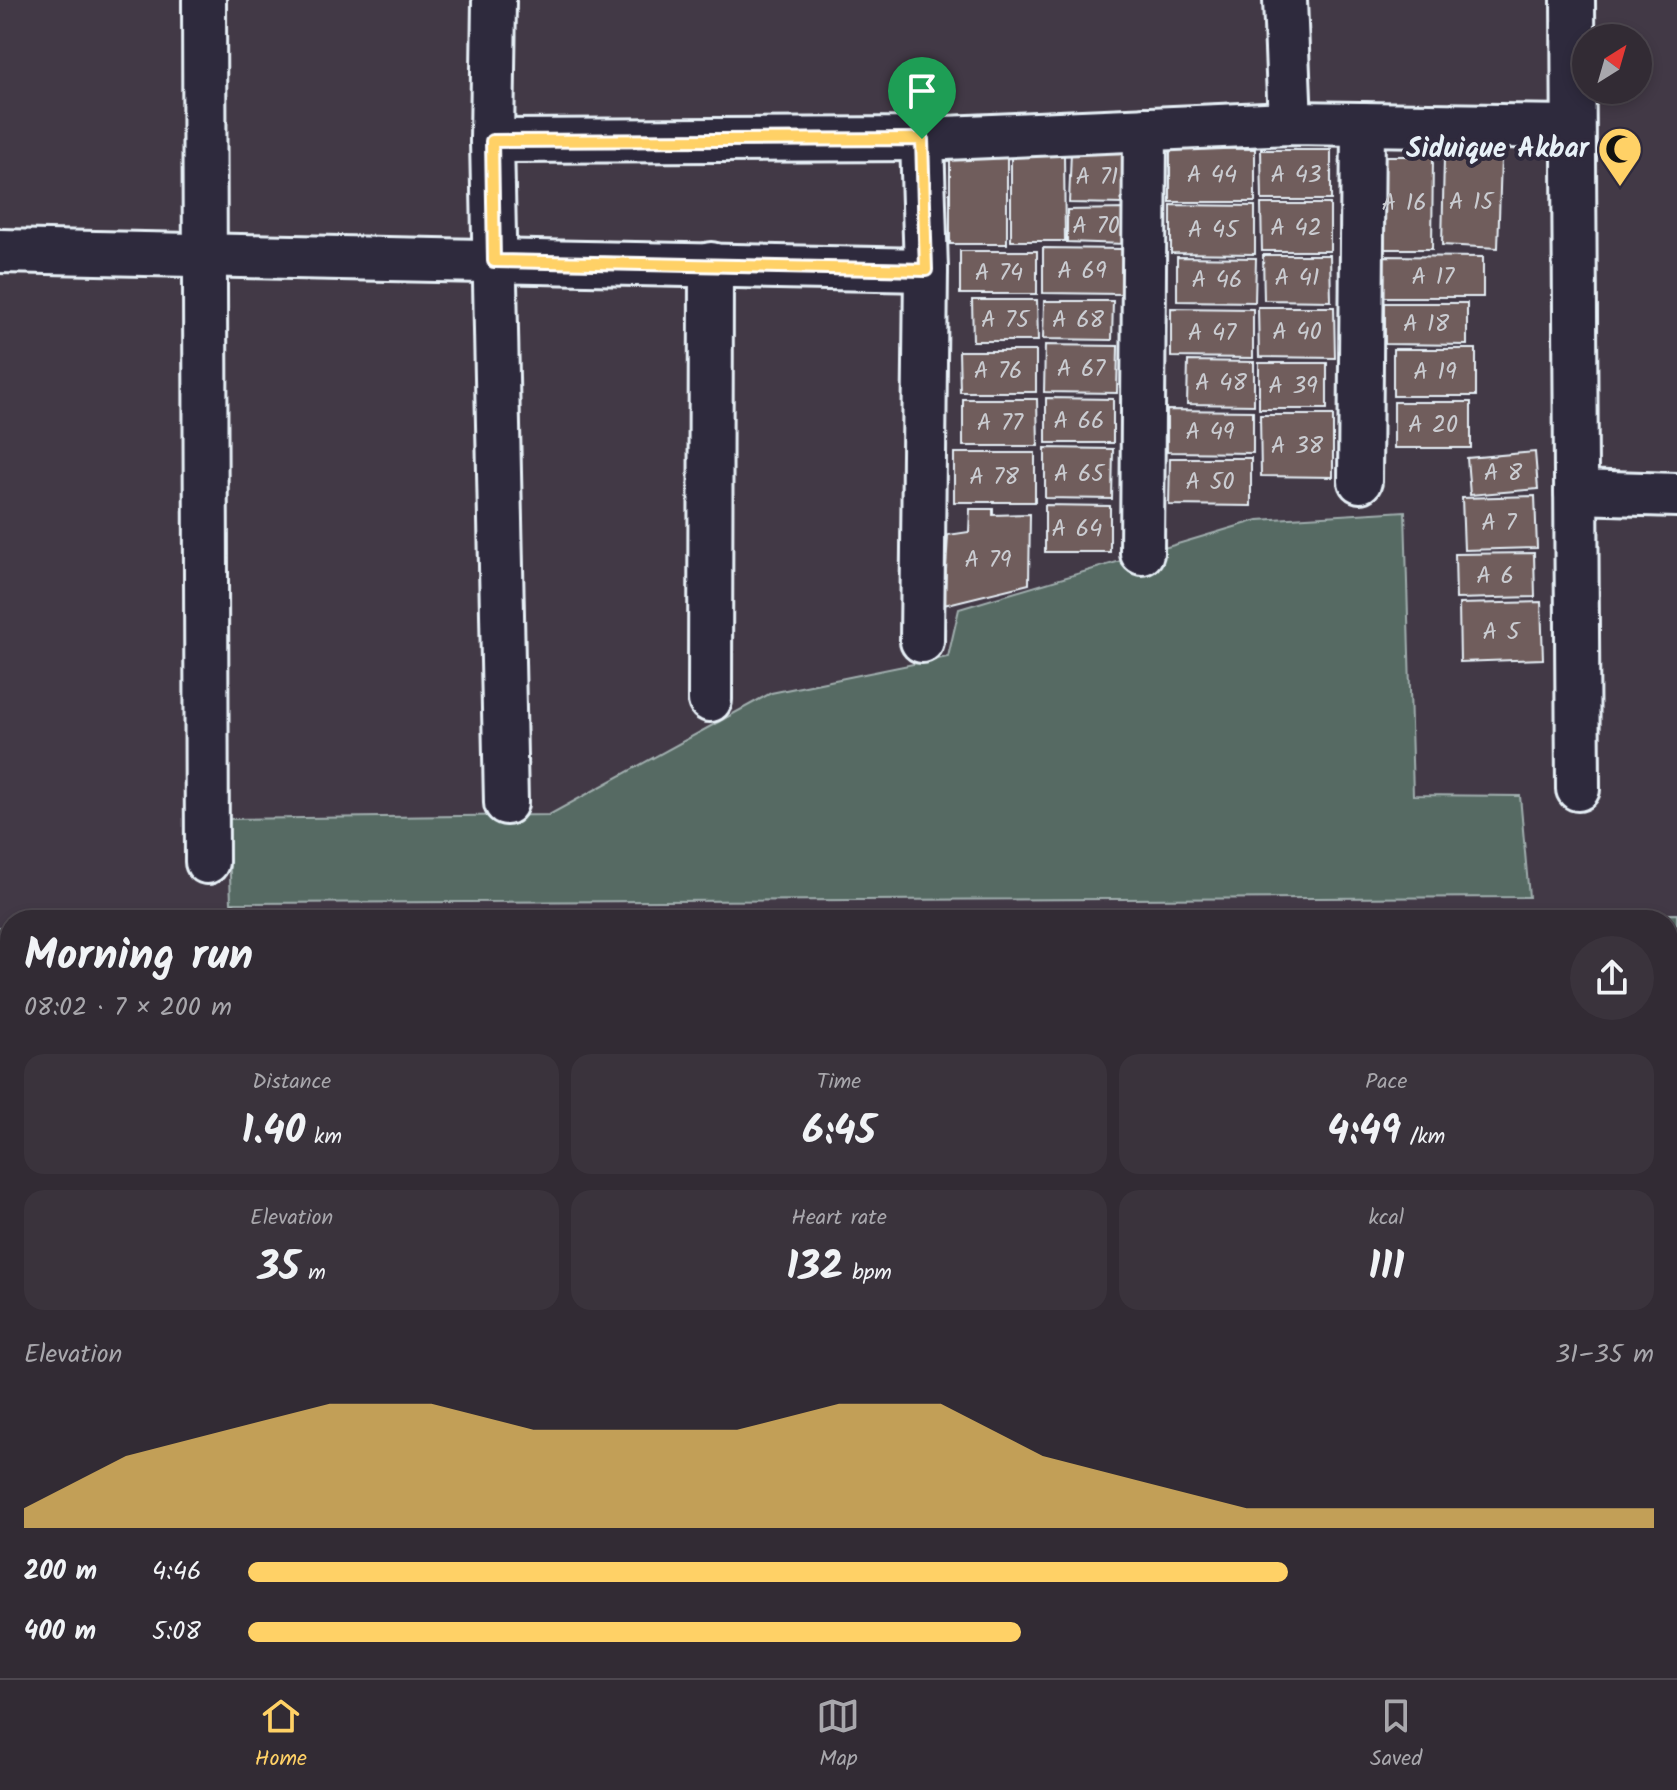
<!DOCTYPE html>
<html lang="en">
<head>
<meta charset="utf-8">
<style>
  :root { --surface:#322b34; --page:#3a333c; --text:#f1f3f6; --muted:#a8a7ac; --line:#4d474f; --accent:#ffd166 }
  body { margin:0; font-family:Kalam,sans-serif; background:var(--page); color:var(--text); height:100vh; display:flex; flex-direction:column; font-size:30px; white-space:nowrap }
  * { box-sizing:border-box; margin:0 }
  p { font-size:26px; color:var(--muted) }
  .icon { flex:none; width:44px; height:44px; fill:none; stroke:currentColor; stroke-width:2; stroke-linecap:round; stroke-linejoin:round }
  .map { position:relative; flex:1; overflow:hidden }
  .panel { position:absolute; left:0px; top:910px; width:1678px; height:768px; display:flex; flex-direction:column; background:var(--surface); border-radius:32px 32px 0 0; box-shadow:0 4px 12px #0003,0 0 0 2px var(--line) }
  .panel>* { flex:none }
  .needle { width:52px; rotate:37deg }
  .buttons { position:absolute; left:1572px; top:24px; display:grid; gap:16px }
  .buttons a { display:grid; place-items:center; width:80px; height:80px; border-radius:50%; background:var(--surface); box-shadow:0 4px 12px #0003,0 0 0 2px var(--line); font-size:40px }
  .pin { position:absolute; display:grid; place-items:center; width:68px; height:68px; color:#fff; margin:-82px -34px; border-radius:50% 50% 50% 0; rotate:-45deg; box-shadow:0 0 8px #0007 }
  .pin .icon { rotate:45deg }
  .round { display:grid; place-items:center; flex:none; width:84px; height:84px; border-radius:42px; background:var(--page) }
  .headline { display:flex; align-items:center; justify-content:space-between; height:136px; padding:0 24px }
  h1 { font-size:44px; font-weight:700; line-height:60px }
  .figures { display:grid; grid-template-columns:repeat(3,1fr); gap:12px; height:136px; padding:8px 24px }
  .figures div { display:grid; align-content:center; border-radius:20px; background:var(--page); text-align:center }
  .figures b { font-size:40px; font-weight:700 }
  .figures small { font-size:22px; font-weight:400 }
  .figures p { font-size:22px }
  .chart { height:224px; padding:16px 24px }
  .chart p { display:flex; justify-content:space-between }
  .chart svg { width:100%; height:144px; margin-top:8px; fill:var(--accent); opacity:.7 }
  ul { padding:0 24px; list-style:none; font-size:26px }
  li { display:grid; grid-template-columns:128px 96px 1fr; align-items:center; height:60px }
  li i { height:20px; border-radius:10px; background:var(--accent) }
  .menu { display:flex; justify-content:space-around; align-items:center; height:112px; border-top:2px solid var(--line); background:var(--surface); font-size:22px; color:var(--muted) }
  .menu a { display:grid; justify-items:center; gap:4px }
  .menu .on { color:var(--accent) }
  .map>svg:first-child { display:block }
  .green { fill:#576b64; stroke:#a0aeae; stroke-width:2 }
  .building { fill:#6f5d5c; stroke:#e8f1f8; stroke-width:2 }
  .lines { fill:none; stroke-linecap:round; stroke-linejoin:round }
  .minor-casing { stroke:#e8f1f8; stroke-width:48 }
  .minor { stroke:#2f2a3d; stroke-width:42 }
  .route-casing { stroke:#fff; stroke-width:16 }
  .route { stroke:#ffd166; stroke-width:10 }
  .labels { text-anchor:middle; dominant-baseline:central; stroke-width:8; stroke-linejoin:round; paint-order:stroke }
  .number-label { font-size:24px; fill:#caccd1 }
  .poi-label { font-size:28px; font-weight:bold; fill:#e8f1f8; stroke:#2f2a3d; text-anchor:end }
</style>
</head>
<body>
<div class="map">
<svg width="1677" height="1678" viewBox="0 0 1677 1678">
  <rect width="100%" height="100%" fill="#423946"/>
  <filter id="ink" filterUnits="userSpaceOnUse"><feTurbulence type="fractalNoise" baseFrequency=".0125" numOctaves="2"/><feDisplacementMap in="SourceGraphic" scale="16" xChannelSelector="R" yChannelSelector="G"/><feConvolveMatrix kernelMatrix="1 2 1 2 8 2 1 2 1" color-interpolation-filters="sRGB"/></filter>
  <g filter="url(#ink)">
    <g class="green">
      <polygon points="1405,511 1413,795 1520,796 1529,897 231,903 228,819 549,815 771,693 948,657 959,609 1258,520"/>
      <polygon points="1677,914 1677,1678 1192,1678 1174,1668 1668,1668 1668,920 354,920"/>
      <polygon points="0,927 10,927 10,1267 0,1272"/>
      <polygon points="221,1668 397,1668 376,1678 199,1678"/>
    </g>
    <g class="building">
      <polygon points="1170,148 1255,149 1255,202 1170,202"/>
      <polygon points="1261,150 1331,150 1331,200 1262,200"/>
      <polygon points="1071,151 1123,151 1123,204 1069,203"/>
      <rect x="950" y="155" width="57" height="89"/>
      <polygon points="1011,155 1064,155 1065,241 1011,241"/>
      <polygon points="1375,156 1433,156 1432,249 1375,249"/>
      <polygon points="1444,158 1501,159 1498,248 1442,245"/>
      <polygon points="1261,204 1330,204 1330,251 1262,251"/>
      <polygon points="1171,205 1255,206 1255,254 1171,253"/>
      <polygon points="1126,209 1125,244 1067,242 1067,210"/>
      <polygon points="1043,248 1122,249 1121,294 1043,293"/>
      <rect x="960" y="251" width="77" height="43"/>
      <polygon points="1263,255 1330,255 1331,301 1264,300"/>
      <polygon points="1382,256 1483,257 1483,297 1383,297"/>
      <polygon points="1177,257 1256,258 1255,302 1177,301"/>
      <polygon points="972,300 1037,300 1038,341 973,341"/>
      <polygon points="1044,301 1113,301 1112,340 1043,339"/>
      <polygon points="1385,303 1467,303 1467,345 1385,344"/>
      <polygon points="1258,307 1334,307 1335,358 1259,357"/>
      <polygon points="1171,308 1253,309 1253,358 1171,357"/>
      <polygon points="1045,345 1118,346 1117,393 1044,392"/>
      <rect x="1393" y="349" width="83" height="47"/>
      <polygon points="959,351 1036,351 1036,392 960,392"/>
      <polygon points="1188,361 1254,362 1254,405 1187,404"/>
      <rect x="1259" y="363" width="68" height="46"/>
      <polygon points="1046,398 1113,399 1113,443 1046,443"/>
      <polygon points="963,399 1037,399 1038,446 963,446"/>
      <rect x="1394" y="402" width="77" height="46"/>
      <polygon points="1167,410 1253,411 1253,453 1167,452"/>
      <polygon points="1260,415 1333,415 1333,477 1261,476"/>
      <polygon points="1045,448 1113,449 1112,499 1045,498"/>
      <polygon points="1535,452 1538,489 1470,495 1467,458"/>
      <rect x="954" y="453" width="81" height="49"/>
      <polygon points="1170,458 1251,458 1251,506 1169,505"/>
      <polygon points="1535,496 1537,548 1464,550 1462,498"/>
      <polygon points="1045,505 1110,506 1110,552 1045,552"/>
      <polygon points="970,509 993,509 993,515 1030,514 1029,584 944,605 948,535 969,532"/>
      <polygon points="1534,553 1535,597 1456,599 1455,554"/>
      <polygon points="1541,602 1543,659 1460,662 1459,604"/>
      <polygon points="397,1668 663,1668 667,1678 376,1678"/>
    </g>
    <g class="lines">
      <g class="minor-casing">
        <g id="minor">
          <polyline points="204,0 207,862"/>
          <polyline points="494,0 492,141 506,803"/>
          <polyline points="1285,0 1290,123"/>
          <polyline points="1573,0 1578,789"/>
          <polyline points="492,141 922,139 1290,123 1572,127"/>
          <polyline points="0,251 926,270"/>
          <polyline points="1360,481 1363,124"/>
          <polyline points="1576,492 1677,495"/>
          <polyline points="1142,553 1145,129"/>
          <polyline points="922,641 926,270 922,139"/>
          <polyline points="710,700 711,264"/>
        </g>
      </g>
      <use href="#minor" class="minor"/>
    </g>
  </g>
  <g class="lines" filter="url(#ink)">
    <g class="route-casing">
      <polygon id="route" points="922,139 926,270 494,261 492,141"/>
    </g>
    <use href="#route" class="route"/>
  </g>
  <defs>
    <g id="mosque-pin" transform="scale(2.3)"><path d="M0 17L-7.5 6A9.5 9.5 0 1 1 7.5 6Z" fill="#ffd166" stroke="#2f2a3d"/><path d="M3.5-4.9A6 6 0 1 0 3.5 4.9A5 5 0 1 1 3.5-4.9Z" fill="#111"/></g>
  </defs>
  <g fill-rule="evenodd">
    <use href="#mosque-pin" x="1620" y="149"/>
  </g>
  <g class="labels">
    <g class="number-label">
      <text x="1212" y="175">A 44</text>
      <text x="1296" y="175">A 43</text>
      <text x="1097" y="177">A 71</text>
      <text x="1471" y="202">A 15</text>
      <text x="1404" y="203">A 16</text>
      <text x="1096" y="226">A 70</text>
      <text x="1296" y="228">A 42</text>
      <text x="1213" y="230">A 45</text>
      <text x="1082" y="271">A 69</text>
      <text x="999" y="273">A 74</text>
      <text x="1433" y="277">A 17</text>
      <text x="1297" y="278">A 41</text>
      <text x="1217" y="280">A 46</text>
      <text x="1005" y="320">A 75</text>
      <text x="1078" y="320">A 68</text>
      <text x="1426" y="324">A 18</text>
      <text x="1297" y="332">A 40</text>
      <text x="1212" y="333">A 47</text>
      <text x="1081" y="369">A 67</text>
      <text x="998" y="371">A 76</text>
      <text x="1435" y="372">A 19</text>
      <text x="1221" y="383">A 48</text>
      <text x="1293" y="386">A 39</text>
      <text x="1079" y="421">A 66</text>
      <text x="1000" y="423">A 77</text>
      <text x="1433" y="425">A 20</text>
      <text x="1210" y="432">A 49</text>
      <text x="1297" y="446">A 38</text>
      <text x="1503" y="473">A 8</text>
      <text x="1079" y="474">A 65</text>
      <text x="994" y="477">A 78</text>
      <text x="1210" y="482">A 50</text>
      <text x="1499" y="523">A 7</text>
      <text x="1077" y="529">A 64</text>
      <text x="988" y="560">A 79</text>
      <text x="1495" y="576">A 6</text>
      <text x="1501" y="632">A 5</text>
    </g>
    <g class="poi-label">
      <text x="1589" y="149">Siduique Akbar</text>
    </g>
  </g>
</svg>
<div class="buttons">
<a><svg class="needle" viewBox="-14 -14 28 28"><path d="M0-13l5 13h-10z" fill="#e53935"/><path d="M0 13l5-13h-10z" fill="#a8a7ac"/></svg></a>
</div>
<div class="pin" style="left:922px;top:139px;background:#1e9e55"><svg class="icon" aria-label="arrive" viewBox="0 0 24 24"><path d="M6 21V4h12l-3 4 3 4H6"/></svg></div>
<section class="panel">
<div class="headline"><div><h1>Morning run</h1><p>08:02 · 7 × 200 m</p></div><a class="round"><svg class="icon" aria-label="share" viewBox="0 0 24 24"><path d="M12 15V3M7 8l5-5 5 5M5 13v7h14v-7"/></svg></a></div>
<div class="figures">
<div><p>Distance</p><b>1.40<small> km</small></b></div>
<div><p>Time</p><b>6:45</b></div>
<div><p>Pace</p><b>4:49<small> /km</small></b></div>
</div>
<div class="figures">
<div><p>Elevation</p><b>35<small> m</small></b></div>
<div><p>Heart rate</p><b>132<small> bpm</small></b></div>
<div><p>kcal</p><b>111</b></div>
</div>
<div class="chart"><p><span>Elevation</span>31–35 m</p>
<svg viewBox="0 0 160 44" preserveAspectRatio="none"><path d="M0 44V38L10 22L20 14L30 6L40 6L50 14L60 14L70 14L80 6L90 6L100 22L110 30L120 38L130 38L140 38L150 38L160 38V44z"/></svg>
</div>
<ul>
<li><b>200 m</b>4:46<i style="width:74%"></i></li>
<li><b>400 m</b>5:08<i style="width:55%"></i></li>
</ul>
</section>
</div>
<nav class="menu">
<a class="on"><svg class="icon" aria-label="home" viewBox="0 0 24 24"><path d="M3 11l9-7 9 7M6 9v11h12V9"/></svg>Home</a>
<a><svg class="icon" aria-label="map" viewBox="0 0 24 24"><path d="M3 6l6-2 6 2 6-2v14l-6 2-6-2-6 2zM9 4v14M15 6v14"/></svg>Map</a>
<a><svg class="icon" aria-label="saved" viewBox="0 0 24 24"><path d="M7 4h10v16l-5-4-5 4z"/></svg>Saved</a>
</nav>
</body>
</html>
